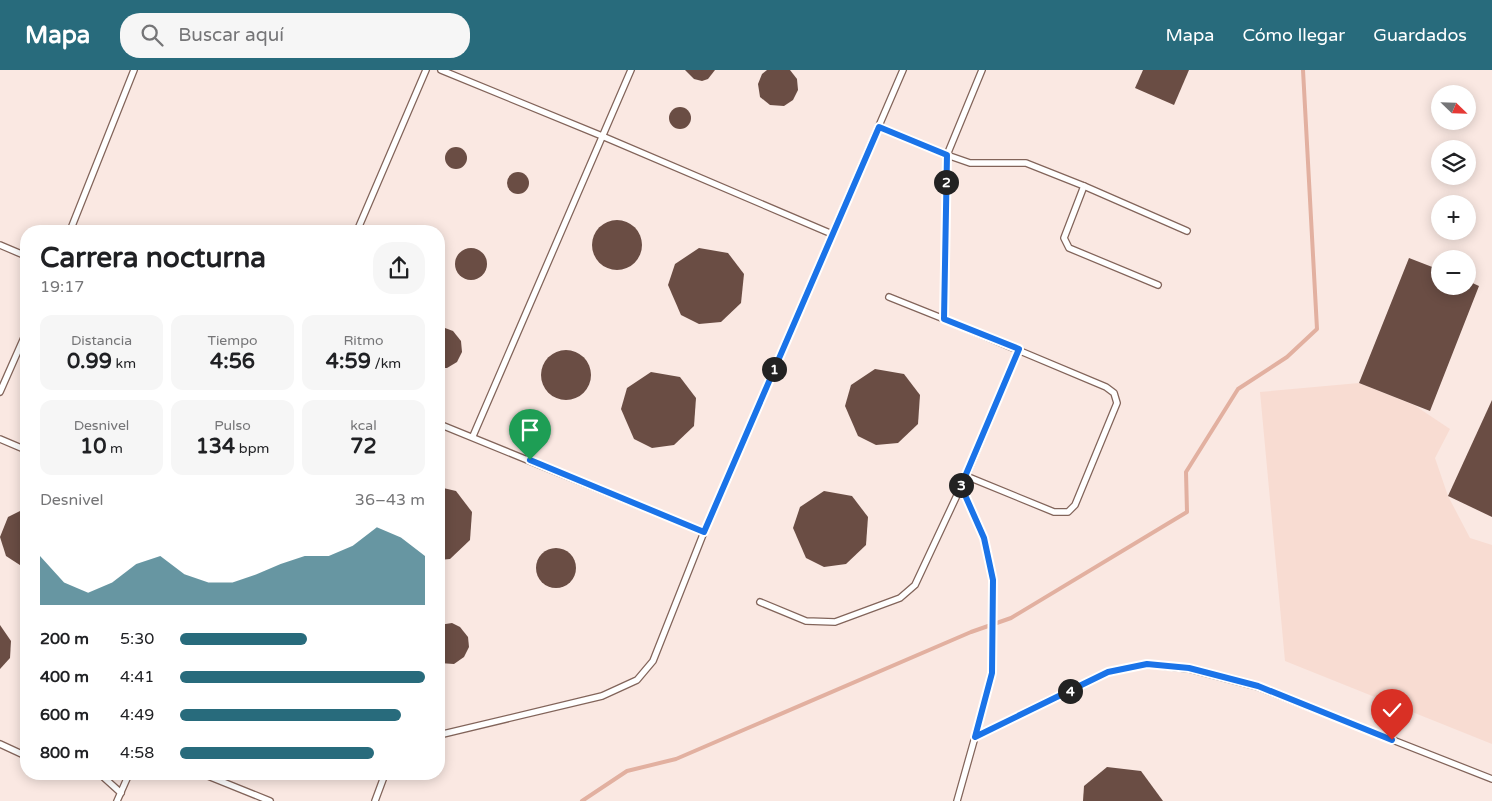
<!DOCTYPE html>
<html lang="es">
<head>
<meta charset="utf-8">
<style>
  :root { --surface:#fff; --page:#f6f6f6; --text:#202124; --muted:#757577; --accent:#286b7c }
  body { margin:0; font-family:"Varela Round",sans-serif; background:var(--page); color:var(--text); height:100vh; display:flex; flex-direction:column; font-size:19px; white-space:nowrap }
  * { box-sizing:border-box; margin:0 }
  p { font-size:16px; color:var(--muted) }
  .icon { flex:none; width:28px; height:28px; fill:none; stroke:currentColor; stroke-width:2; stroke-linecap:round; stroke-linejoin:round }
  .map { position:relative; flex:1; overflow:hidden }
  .sheet { position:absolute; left:20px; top:155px; width:425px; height:555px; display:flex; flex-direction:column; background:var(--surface); border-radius:20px; box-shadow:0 2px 12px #0003 }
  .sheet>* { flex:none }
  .needle { width:32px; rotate:113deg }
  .fabs { position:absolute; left:1431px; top:15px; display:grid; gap:10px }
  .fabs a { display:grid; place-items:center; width:45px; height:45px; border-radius:50%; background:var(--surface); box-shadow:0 2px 12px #0003; font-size:25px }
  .pin { position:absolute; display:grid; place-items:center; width:42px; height:42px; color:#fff; margin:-51px -21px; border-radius:50% 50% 50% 0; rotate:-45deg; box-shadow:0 0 5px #0007 }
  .pin .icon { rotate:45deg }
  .km { position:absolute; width:25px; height:25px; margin:-12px; border-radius:50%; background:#222; color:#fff; font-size:14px; line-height:25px; text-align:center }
  .round { display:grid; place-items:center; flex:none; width:52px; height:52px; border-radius:20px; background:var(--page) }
  .headline { display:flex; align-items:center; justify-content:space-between; height:85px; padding:0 20px }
  h1 { font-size:28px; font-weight:800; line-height:38px }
  .stats { display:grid; grid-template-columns:repeat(3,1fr); gap:8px; height:85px; padding:5px 20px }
  .stats div { display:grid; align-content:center; border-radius:12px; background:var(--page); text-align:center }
  .stats b { font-size:21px; font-weight:800 }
  .stats small { font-size:14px; font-weight:400 }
  .stats p { font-size:14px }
  .chart { height:140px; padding:10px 20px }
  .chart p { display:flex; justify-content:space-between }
  .chart svg { width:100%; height:90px; margin-top:5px; fill:var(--accent); opacity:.7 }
  ul { padding:0 20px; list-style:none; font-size:16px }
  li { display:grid; grid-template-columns:80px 60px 1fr; align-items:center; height:38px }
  li i { height:12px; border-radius:6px; background:var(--accent) }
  header { display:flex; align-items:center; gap:30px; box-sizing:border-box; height:70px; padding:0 25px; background:var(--accent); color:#fff }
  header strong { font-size:24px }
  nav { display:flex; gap:28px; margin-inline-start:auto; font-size:18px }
  .search { width:350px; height:45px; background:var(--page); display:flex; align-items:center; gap:12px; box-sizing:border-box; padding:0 18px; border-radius:20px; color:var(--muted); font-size:19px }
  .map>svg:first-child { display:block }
  .built { fill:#fae8e2; fill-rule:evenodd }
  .green { fill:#f8dcd2 }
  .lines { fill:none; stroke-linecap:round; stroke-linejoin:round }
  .stream { stroke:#e2b0a0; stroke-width:4 }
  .building { fill:#6a4d44 }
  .service-casing { stroke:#82645a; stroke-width:8 }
  .service { stroke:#fff; stroke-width:5.5 }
  .route-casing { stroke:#fff; stroke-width:10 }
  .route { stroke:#1a73e8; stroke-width:6 }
</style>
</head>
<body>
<header>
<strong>Mapa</strong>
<div class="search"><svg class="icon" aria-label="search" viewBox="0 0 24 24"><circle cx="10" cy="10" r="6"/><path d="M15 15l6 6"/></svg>Buscar aquí</div>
<nav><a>Mapa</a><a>Cómo llegar</a><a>Guardados</a></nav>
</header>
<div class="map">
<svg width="1492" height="731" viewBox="0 0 1492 731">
  <rect width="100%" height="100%" fill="#fbf4f1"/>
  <path class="built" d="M 0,0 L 1492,0 L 1492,731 L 0,731 ZM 1440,24 L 1468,24 L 1468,51 L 1440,51 ZM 1440,79 L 1468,79 L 1468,106 L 1440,106 ZM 1440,134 L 1468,134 L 1468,161 L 1440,161 ZM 26,161 L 439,161 L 439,704 L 26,704 ZM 1440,189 L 1468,189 L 1468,216 L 1440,216 Z"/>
  <polygon class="green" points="1359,313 1414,335 1450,359 1435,388 1448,426 1470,468 1492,475 1492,674 1285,591 1260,322"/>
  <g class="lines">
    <polyline class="stream" points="582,731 627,701 676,689 971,562 1011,548 1187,442 1186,402 1238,319 1287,287 1317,259 1303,0"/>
  </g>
  <g class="building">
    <polygon points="685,0 715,0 708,9 702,11 694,9"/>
    <polygon points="767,0 790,0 797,9 798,20 793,30 784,36 770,35 760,27 758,14 762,4"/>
    <polygon points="1143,0 1189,0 1174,35 1135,18"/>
    <circle cx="680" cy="48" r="11"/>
    <circle cx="456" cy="88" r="11"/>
    <circle cx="518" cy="113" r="11"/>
    <circle cx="617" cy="175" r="25"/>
    <circle cx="471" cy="194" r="16"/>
    <polygon points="699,178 728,183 744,204 741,233 721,252 699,254 681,245 668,215 675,194"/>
    <polygon points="1409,188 1440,200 1440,216 1468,216 1468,211 1479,216 1430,341 1359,313"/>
    <polygon points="445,258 453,261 461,271 462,282 457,292 447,298 439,298 439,259"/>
    <circle cx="566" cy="305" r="25"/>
    <polygon points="875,299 904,304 920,325 918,354 898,373 876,375 858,366 845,336 851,315"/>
    <polygon points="651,302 680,307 696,328 694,356 674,375 652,378 634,369 621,339 627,318"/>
    <polygon points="1492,330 1492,447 1448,426"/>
    <polygon points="439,417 456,421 472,442 470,470 450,489 439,490"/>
    <polygon points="824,421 852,426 868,447 866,475 846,494 824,497 806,488 793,458 800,437"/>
    <polygon points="26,438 26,499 6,486 0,467 8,447"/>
    <circle cx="556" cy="498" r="20"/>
    <polygon points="452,553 460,557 468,567 469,577 464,587 454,594 439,593 439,555"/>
    <polygon points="0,555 11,571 10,588 0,599"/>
    <polygon points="1107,697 1141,701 1163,731 1083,731 1084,716"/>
  </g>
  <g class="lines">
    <g class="service-casing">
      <g id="service">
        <polyline points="441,0 602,66 832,164"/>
        <polyline points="879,57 947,85 970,93 1026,93 1084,116 1187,161"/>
        <polyline points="1084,116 1064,168 1069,178 1158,215"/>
        <polyline points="70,161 134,0"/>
        <polyline points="357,161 426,0"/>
        <polyline points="0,175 26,186"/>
        <polyline points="889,227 944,249"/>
        <polyline points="0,322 26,263"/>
        <polyline points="439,354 704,462"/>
        <polyline points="473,366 631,0"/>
        <polyline points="0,369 26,380"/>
        <polyline points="966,406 1054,442 1068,442 1075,435 1117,333 1114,323 1106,317 944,249 947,85 982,0"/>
        <polyline points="961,416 984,468 993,510 992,603 975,667"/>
        <polyline points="760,532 806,551 835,552 900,528 915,515 966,406 1019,279"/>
        <polyline points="439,665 602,626 637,610 653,591 704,462 903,0"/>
        <polyline points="0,674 26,686"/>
        <polyline points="100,704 121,723"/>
        <polyline points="203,704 270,731"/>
        <polyline points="117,731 129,704"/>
        <polyline points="375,731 385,704"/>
        <polyline points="957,731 975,667 1108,602 1147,594 1189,599 1258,617 1492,709"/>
      </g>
    </g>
    <use href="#service" class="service"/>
  </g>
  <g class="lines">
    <g class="route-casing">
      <polyline id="route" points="530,390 704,462 879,57 947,85 944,249 1019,279 961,416 984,468 993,510 992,603 975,667 1108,602 1147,594 1189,598 1258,616 1392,670"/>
    </g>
    <use href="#route" class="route"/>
  </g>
</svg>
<div class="fabs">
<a><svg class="needle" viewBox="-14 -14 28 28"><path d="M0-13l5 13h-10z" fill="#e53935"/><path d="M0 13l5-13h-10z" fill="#757577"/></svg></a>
<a><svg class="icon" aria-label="layers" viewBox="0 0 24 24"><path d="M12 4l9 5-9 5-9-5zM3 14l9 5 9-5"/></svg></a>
<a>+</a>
<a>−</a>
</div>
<div class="pin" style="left:530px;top:390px;background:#1e9e55"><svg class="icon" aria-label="arrive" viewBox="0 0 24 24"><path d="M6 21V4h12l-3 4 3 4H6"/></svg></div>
<div class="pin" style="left:1392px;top:670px;background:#d93025"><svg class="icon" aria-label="check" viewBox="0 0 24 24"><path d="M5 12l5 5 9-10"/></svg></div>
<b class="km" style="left:774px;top:299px">1</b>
<b class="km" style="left:946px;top:112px">2</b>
<b class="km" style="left:961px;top:415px">3</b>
<b class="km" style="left:1070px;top:621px">4</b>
<section class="sheet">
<div class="headline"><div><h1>Carrera nocturna</h1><p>19:17</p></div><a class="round"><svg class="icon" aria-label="share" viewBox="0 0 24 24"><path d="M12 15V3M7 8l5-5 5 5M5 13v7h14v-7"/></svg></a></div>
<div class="stats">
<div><p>Distancia</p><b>0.99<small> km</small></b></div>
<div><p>Tiempo</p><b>4:56</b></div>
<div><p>Ritmo</p><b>4:59<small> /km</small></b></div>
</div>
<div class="stats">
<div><p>Desnivel</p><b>10<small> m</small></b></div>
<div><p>Pulso</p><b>134<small> bpm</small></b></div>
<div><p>kcal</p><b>72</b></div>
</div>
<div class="chart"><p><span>Desnivel</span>36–43 m</p>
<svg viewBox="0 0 160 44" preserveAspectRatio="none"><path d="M0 44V20L10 33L20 38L30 33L40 24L50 20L60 29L70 33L80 33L90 29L100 24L110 20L120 20L130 15L140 6L150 11L160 20V44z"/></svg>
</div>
<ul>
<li><b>200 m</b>5:30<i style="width:52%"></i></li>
<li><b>400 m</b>4:41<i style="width:100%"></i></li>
<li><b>600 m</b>4:49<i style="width:90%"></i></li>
<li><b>800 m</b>4:58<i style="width:79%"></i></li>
</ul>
</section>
</div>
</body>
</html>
